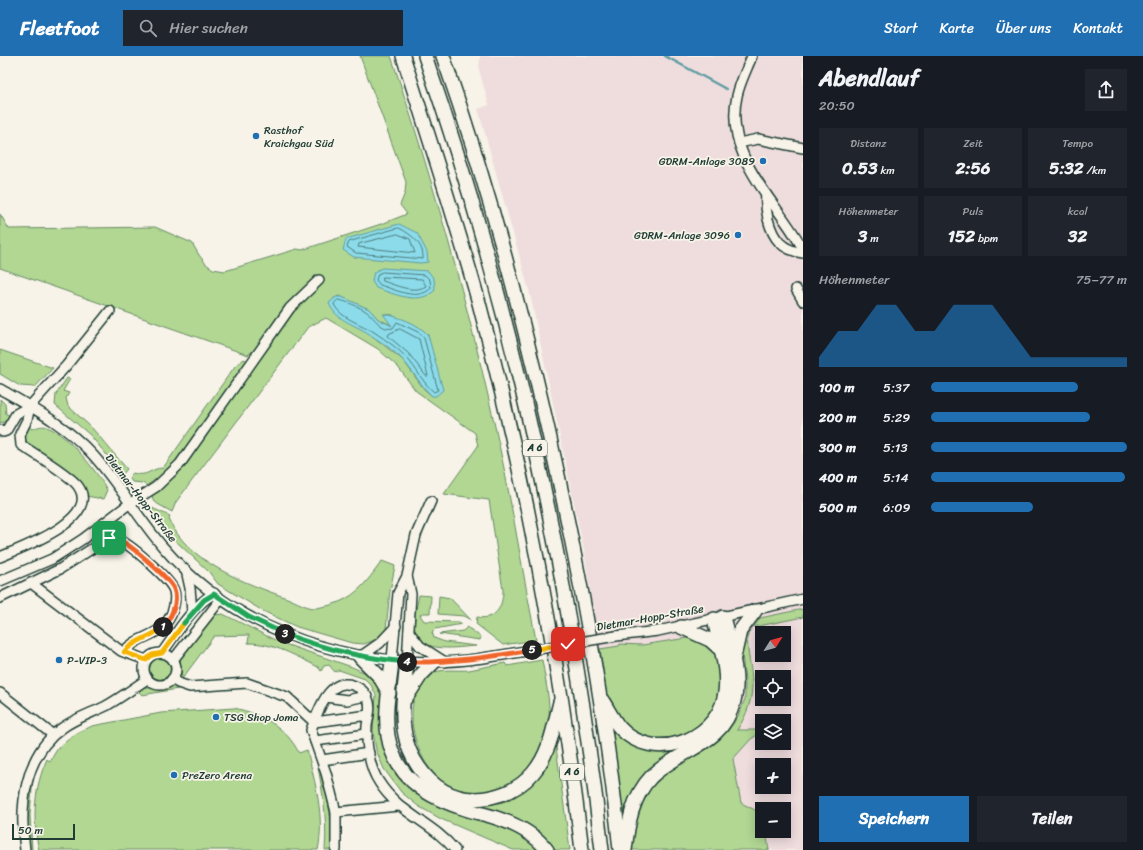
<!DOCTYPE html>
<html lang="de">
<head>
<meta charset="utf-8">
<style>
  :root { --surface:#171b24; --page:#20242c; --text:#f1f3f6; --muted:#9ea1a6; --accent:#1f6fb2 }
  body { margin:0; font-family:Sriracha,sans-serif; background:var(--page); color:var(--text); height:100vh; display:flex; flex-direction:column; font-size:15px; white-space:nowrap }
  * { box-sizing:border-box; margin:0 }
  p { font-size:13px; color:var(--muted) }
  .icon { flex:none; width:22px; height:22px; fill:none; stroke:currentColor; stroke-width:2; stroke-linecap:round; stroke-linejoin:round }
  .map { position:relative; flex:1; overflow:hidden }
  .sheet { display:flex; flex-direction:column; background:var(--surface); width:340px }
  .sheet>* { flex:none }
  .needle { width:26px; rotate:53deg }
  .tools { position:absolute; left:755px; top:570px; display:grid; gap:8px }
  .tools a { display:grid; place-items:center; width:36px; height:36px; border-radius:0px; background:var(--surface); box-shadow:0 2px 10px #0003; font-size:20px }
  .scale { position:absolute; left:12px; bottom:10px; width:63px; box-sizing:border-box; padding-left:4px; border:2px solid #1f3d34; border-top:0; font-size:11px; line-height:14px; white-space:nowrap; color:#1f3d34; -webkit-text-stroke:3px #f7f3e8; paint-order:stroke }
  .pin { position:absolute; display:grid; place-items:center; width:34px; height:34px; color:#fff; margin:-17px; border-radius:8px; box-shadow:0 2px 6px #0006 }
  .km { position:absolute; width:20px; height:20px; margin:-10px; border-radius:50%; background:#222; color:#fff; font-size:11px; line-height:20px; text-align:center }
  .round { display:grid; place-items:center; flex:none; width:42px; height:42px; border-radius:0px; background:var(--page) }
  .head { display:flex; align-items:center; justify-content:space-between; height:68px; padding:0 16px }
  h1 { font-size:22px; font-weight:700; line-height:30px }
  .stats { display:grid; grid-template-columns:repeat(3,1fr); gap:6px; height:68px; padding:4px 16px }
  .stats div { display:grid; align-content:center; border-radius:0px; background:var(--page); text-align:center }
  .stats b { font-size:17px; font-weight:700 }
  .stats small { font-size:11px; font-weight:400 }
  .stats p { font-size:11px }
  .chart { height:112px; padding:8px 16px }
  .chart p { display:flex; justify-content:space-between }
  .chart svg { width:100%; height:72px; margin-top:4px; fill:var(--accent); opacity:.7 }
  .primary-button { display:flex; gap:8px; margin-top:auto; padding:8px 16px }
  .primary-button a { flex:1; height:46px; border-radius:0px; background:var(--accent); color:#fff; font-size:16px; font-weight:700; line-height:46px; text-align:center }
  .primary-button a+a { background:var(--page); color:var(--text) }
  ul { padding:0 16px; list-style:none; font-size:13px }
  li { display:grid; grid-template-columns:64px 48px 1fr; align-items:center; height:30px }
  li i { height:10px; border-radius:5px; background:var(--accent) }
  header { display:flex; align-items:center; gap:24px; box-sizing:border-box; height:56px; padding:0 20px; background:var(--accent); color:#fff }
  header strong { font-size:19px }
  nav { display:flex; gap:22px; margin-inline-start:auto; font-size:14px }
  .search { width:280px; height:36px; background:var(--page); display:flex; align-items:center; gap:10px; box-sizing:border-box; padding:0 14px; border-radius:0px; color:var(--muted); font-size:15px }
  main { display:flex; flex:1; min-height:0 }
  .map>svg:first-child { display:block }
  .built { fill:#efddde; fill-rule:evenodd }
  .green { fill:#b1d793; stroke:#688a64; fill-rule:evenodd }
  .water { fill:#8cdbea; stroke:#609ca1 }
  .lines { fill:none; stroke-linecap:round; stroke-linejoin:round }
  .shore { stroke:#4b7c7d; stroke-width:1 }
  .stream { stroke:#609ca1; stroke-width:2.5 }
  .minor-casing { stroke:#1f3d34; stroke-width:12 }
  .highway-casing { stroke:#1f3d34; stroke-width:16 }
  .minor { stroke:#f7f3e8; stroke-width:9 }
  .highway { stroke:#f7f3e8; stroke-width:13 }
  .minor-bridge-casing { stroke:#1f3d34; stroke-width:12; stroke-linecap:butt }
  .minor-bridge { stroke:#f7f3e8; stroke-width:9 }
  .split-1-casing { stroke:#fff; stroke-width:8 }
  .split-2-casing { stroke:#fff; stroke-width:8 }
  .split-3-casing { stroke:#fff; stroke-width:8 }
  .split-4-casing { stroke:#fff; stroke-width:8 }
  .split-5-casing { stroke:#fff; stroke-width:8 }
  .split-6-casing { stroke:#fff; stroke-width:8 }
  .split-1 { stroke:#f0652b; stroke-width:5 }
  .split-2 { stroke:#f5b400; stroke-width:5 }
  .split-3 { stroke:#22a559; stroke-width:5 }
  .split-4 { stroke:#22a559; stroke-width:5 }
  .split-5 { stroke:#f0652b; stroke-width:5 }
  .split-6 { stroke:#f5b400; stroke-width:5 }
  .poi-dot { fill:#1f6fb2; stroke:#f7f3e8; stroke-width:1.5 }
  .labels { text-anchor:middle; dominant-baseline:central; stroke-width:3.5; stroke-linejoin:round; paint-order:stroke }
  .shield { fill:#f7f3e8; stroke:#60746a; stroke-width:1 }
  .shield-label { font-size:10px; font-weight:bold; fill:#1f3d34 }
  .poi-label { font-size:11px; fill:#1f3d34; stroke:#f7f3e8; text-anchor:start }
  .street-label { font-size:11px; fill:#1f3d34; stroke:#f7f3e8 }
</style>
</head>
<body>
<header>
<strong>Fleetfoot</strong>
<div class="search"><svg class="icon" aria-label="search" viewBox="0 0 24 24"><circle cx="10" cy="10" r="6"/><path d="M15 15l6 6"/></svg>Hier suchen</div>
<nav><a>Start</a><a>Karte</a><a>Über uns</a><a>Kontakt</a></nav>
</header>
<main>
<div class="map">
<svg width="803" height="794" viewBox="0 0 803 794">
  <rect width="100%" height="100%" fill="#f7f3e8"/>
  <filter id="ink" filterUnits="userSpaceOnUse"><feTurbulence type="fractalNoise" baseFrequency=".025" numOctaves="2"/><feDisplacementMap in="SourceGraphic" scale="8" xChannelSelector="R" yChannelSelector="G"/><feConvolveMatrix kernelMatrix="1 2 1 2 8 2 1 2 1" color-interpolation-filters="sRGB"/></filter>
  <g filter="url(#ink)">
    <path class="built" d="M 480,0 L 803,0 L 803,794 L 628,794 L 584,495 L 530,238 L 478,53 L 489,49 L 479,14 ZM 762,577 L 784,577 L 784,599 L 762,599 ZM 762,621 L 784,621 L 784,643 L 762,643 ZM 762,665 L 784,665 L 784,687 L 762,687 ZM 762,709 L 784,709 L 784,731 L 762,731 ZM 762,753 L 784,753 L 784,775 L 762,775 Z"/>
    <g class="green">
      <path d="M 360,0 L 391,0 C 437,136 476,277 505,417 C 516,473 525,529 536,584 L 503,589 L 476,568 L 477,561 C 497,565 503,549 503,534 L 489,444 L 444,438 L 478,390 L 475,377 L 416,335 L 398,311 L 378,293 L 326,262 L 308,271 L 176,446 L 172,456 L 154,446 L 152,440 L 182,413 L 261,293 L 257,291 L 248,299 L 0,212 L 0,158 L 9,173 L 155,171 L 192,187 L 199,199 L 206,208 L 213,213 L 225,215 L 297,193 L 302,194 L 384,167 L 407,158 L 400,149 L 405,137 L 406,126 ZM 339,240 L 369,253 L 378,263 L 394,270 L 384,258 L 393,259 L 432,340 L 424,333 L 403,304 L 371,279 L 333,243 Z"/>
      <polygon points="0,294 53,312 35,331 20,330 0,318"/>
      <path d="M 244,303 L 248,305 L 178,404 L 165,417 L 146,430 L 143,427 L 132,426 L 129,421 L 133,417 C 148,422 150,412 163,412 L 235,310 Z"/>
      <polygon points="67,322 70,323 63,335 69,337 66,342 68,350 92,372 127,413 122,419 111,404 90,379 55,349 56,338"/>
      <polygon points="0,343 5,348 6,358 11,360 4,366 0,367"/>
      <path d="M 28,370 L 32,373 C 38,371 42,369 47,371 C 68,379 97,415 107,434 L 103,443 L 86,440 L 27,389 L 24,378 Z"/>
      <path d="M 152,452 L 170,460 L 169,463 C 187,506 245,527 287,542 C 295,545 307,552 315,552 C 319,552 324,550 327,550 C 355,543 366,527 382,505 L 395,510 L 390,535 L 386,573 L 375,584 L 364,588 L 352,587 L 297,571 L 263,555 L 218,528 L 209,516 L 165,475 L 153,458 Z"/>
      <path d="M 419,539 L 431,540 L 430,557 L 423,557 L 420,559 L 424,565 L 459,566 L 462,568 L 435,573 L 432,576 L 434,582 L 445,586 L 476,590 C 458,591 421,599 415,574 C 413,563 417,550 419,539 Z"/>
      <polygon points="439,540 450,542 471,564 464,560 438,558"/>
      <polygon points="803,553 803,561 754,571 760,562"/>
      <path d="M 223,558 L 279,586 L 352,611 L 370,619 L 382,639 L 382,656 L 416,736 L 439,751 L 500,769 L 529,783 L 540,794 L 513,794 L 441,763 L 418,750 L 401,736 L 384,713 L 376,694 L 373,675 L 376,639 L 371,629 L 365,623 L 339,614 L 335,616 L 329,609 L 324,610 L 321,615 L 318,611 C 296,600 274,587 248,587 L 249,579 L 214,580 L 182,623 L 180,603 L 183,595 L 208,563 L 214,559 Z"/>
      <polygon points="467,571 481,581 480,584 439,578 463,575"/>
      <path d="M 749,572 C 745,594 751,604 752,624 C 753,643 747,659 737,674 L 762,674 L 762,676 L 751,683 L 733,703 L 741,747 C 759,756 762,755 762,775 L 766,775 L 769,794 L 629,794 L 632,766 L 649,730 L 680,705 L 697,698 L 714,687 L 728,675 L 738,660 L 745,643 L 745,624 L 741,590 L 743,578 Z"/>
      <polygon points="687,582 703,585 713,593 717,601 721,639 705,669 666,687 639,681 619,664 607,642 600,593 619,590 620,588 642,589"/>
      <circle cx="160" cy="613" r="11"/>
      <path d="M 542,604 C 546,628 553,655 547,679 C 537,720 500,746 458,736 C 454,735 451,732 448,730 C 425,715 411,684 412,657 C 413,640 416,628 430,618 C 440,612 458,615 469,614 C 481,612 493,609 505,607 L 507,610 Z"/>
      <polygon points="173,630 178,630 178,633 142,639 139,636 138,634 142,631 158,633"/>
      <path d="M 234,652 C 262,658 286,671 299,697 L 307,694 C 315,726 325,761 318,794 L 39,794 C 32,764 34,731 47,703 L 50,705 L 58,692 L 74,679 L 92,670 L 161,657 Z"/>
      <polygon points="611,667 616,674 677,692 679,696 624,763"/>
      <polygon points="556,691 570,794 553,794 537,778 479,751 479,747 497,744"/>
      <path d="M 314,692 C 326,725 332,759 332,794 L 325,794 C 328,759 321,726 314,692 Z"/>
      <path d="M 33,720 L 30,759 L 32,794 L 29,794 C 26,768 27,745 33,720 Z"/>
    </g>
    <g class="water">
      <polygon points="399,168 417,177 427,196 428,206 421,207 354,201 343,194 346,183"/>
      <path d="M 382,212 L 428,215 L 434,223 L 435,234 C 419,250 395,238 376,232 L 372,225 L 374,216 Z"/>
      <path d="M 336,241 L 342,241 L 369,253 L 378,263 L 392,270 L 383,258 C 398,260 419,268 428,279 L 443,334 L 436,340 L 432,340 C 422,331 416,320 407,309 C 398,297 384,288 372,280 C 358,269 335,265 329,247 Z"/>
    </g>
    <g class="lines">
      <g class="shore">
        <path d="M 399,172 C 411,178 424,188 423,203 L 356,197 L 347,191 L 349,186 Z"/>
        <polygon points="398,178 410,183 415,197 358,191 359,188"/>
        <path d="M 383,216 L 425,219 L 430,224 L 431,232 C 418,246 394,233 380,229 L 376,224 L 378,218 Z"/>
        <path d="M 383,221 L 422,223 L 426,230 C 414,238 395,229 383,225 Z"/>
        <path d="M 338,244 C 346,245 360,251 367,256 C 375,262 381,275 393,272 L 397,266 L 420,277 L 424,282 L 438,334 L 434,336 C 424,328 419,317 411,307 C 402,295 386,284 374,276 C 362,268 339,262 334,248 Z"/>
        <polygon points="400,273 419,283 428,320 426,320 409,298 388,280 389,278"/>
      </g>
      <polyline class="stream" points="665,0 726,33"/>
      <g class="minor-casing">
        <g id="minor">
          <path d="M 752,0 C 747,13 740,26 737,40 C 723,101 777,145 803,193"/>
          <polyline points="739,87 758,83 803,92"/>
          <path d="M 766,138 C 765,147 766,154 768,163 C 773,183 782,194 803,197"/>
          <polyline points="796,233 803,245"/>
          <path d="M 0,333 C 33,352 67,370 93,399 C 119,428 138,462 163,491 C 230,569 332,606 433,606 C 462,606 491,601 520,596"/>
          <polyline points="0,374 3,376 6,375 16,358 30,350 66,310 110,255"/>
          <path d="M 0,501 C 21,492 102,463 78,430 C 70,419 35,398 21,389 L 20,378 L 27,364 L 30,350"/>
          <polyline points="186,514 190,532 192,556"/>
          <polyline points="407,520 411,538 407,606"/>
          <polyline points="0,525 52,503 83,483 129,448 156,431 180,408 290,252 319,224"/>
          <polyline points="0,542 31,527"/>
          <polyline points="409,576 420,590 445,606"/>
          <polyline points="616,580 658,575 803,543"/>
          <path d="M 124,596 C 138,578 159,583 171,559 C 174,553 176,542 174,535 C 171,524 132,490 121,485 C 115,482 110,482 104,485 L 60,513 L 31,527 L 121,595 C 130,598 138,601 146,604"/>
          <circle cx="160" cy="613" r="16"/>
          <path d="M 162,597 C 177,576 192,551 214,537"/>
          <polyline points="360,601 380,587 396,570"/>
          <polyline points="173,604 221,543"/>
          <polyline points="392,604 398,537 407,520 416,479 431,445"/>
          <polyline points="172,623 178,627 190,631 247,627 287,641 314,666 311,674 326,717 336,756 336,794"/>
          <polyline points="0,637 53,679"/>
          <polyline points="326,641 347,644 366,640"/>
          <path d="M 369,659 L 314,666 C 319,653 328,629 344,628 C 354,627 365,634 368,643 C 372,652 368,661 367,670 C 366,688 369,711 379,726 C 399,758 432,766 455,794"/>
          <polyline points="315,685 367,678"/>
          <polyline points="322,704 369,697"/>
          <polyline points="336,756 399,750"/>
          <path d="M 25,794 C 19,751 24,699 62,672 C 76,662 92,657 106,650 C 120,642 134,632 147,623"/>
        </g>
      </g>
      <g class="highway-casing">
        <g id="highway">
          <path d="M 403,0 C 429,82 456,164 479,247 C 527,427 560,609 582,794"/>
          <path d="M 425,0 C 514,256 571,525 602,794"/>
          <path d="M 443,0 C 493,143 531,290 562,438 C 587,556 608,675 620,794"/>
          <polyline points="681,571 710,584 720,593"/>
          <polyline points="360,601 379,620 389,637"/>
          <polyline points="734,601 740,575 755,555"/>
          <path d="M 392,604 C 390,629 384,656 388,680 C 396,728 438,746 479,757 C 504,763 531,773 547,794"/>
          <path d="M 407,606 C 405,629 400,655 405,679 C 409,700 424,724 444,735 C 472,751 513,741 533,717 C 550,697 554,670 560,646"/>
          <polyline points="406,642 421,619 434,606"/>
          <path d="M 602,644 C 608,653 613,664 620,672 C 652,707 714,686 724,642 C 730,617 719,588 714,563"/>
          <path d="M 625,794 C 628,768 632,741 651,721 C 680,692 722,691 734,645 C 741,621 729,585 723,561"/>
        </g>
      </g>
      <use href="#minor" class="minor"/>
      <use href="#highway" class="highway"/>
      <g class="minor-bridge-casing">
        <polyline id="minor-bridge" points="520,596 616,580"/>
      </g>
      <use href="#minor-bridge" class="minor-bridge"/>
    </g>
  </g>
  <g class="lines" filter="url(#ink)">
    <g class="split-1-casing">
      <path id="split-1" d="M 109,482 C 113,483 118,483 121,485 C 132,490 170,523 174,533 C 179,546 171,562 163,571"/>
    </g>
    <g class="split-2-casing">
      <path id="split-2" d="M 163,571 C 151,582 135,583 124,596 L 146,604 L 152,599 L 162,597 L 184,567"/>
    </g>
    <g class="split-3-casing">
      <polyline id="split-3" points="184,567 204,544 214,538 249,561 285,578"/>
    </g>
    <g class="split-4-casing">
      <path id="split-4" d="M 285,578 C 328,594 362,602 407,606"/>
    </g>
    <g class="split-5-casing">
      <path id="split-5" d="M 407,606 C 449,607 490,601 532,594"/>
    </g>
    <g class="split-6-casing">
      <polyline id="split-6" points="532,594 568,588"/>
    </g>
    <use href="#split-1" class="split-1"/>
    <use href="#split-2" class="split-2"/>
    <use href="#split-3" class="split-3"/>
    <use href="#split-4" class="split-4"/>
    <use href="#split-5" class="split-5"/>
    <use href="#split-6" class="split-6"/>
  </g>
  <g class="poi-dot">
    <circle cx="256" cy="80" r="4"/>
    <circle cx="763" cy="105" r="4"/>
    <circle cx="738" cy="179" r="4"/>
    <circle cx="59" cy="604" r="4"/>
    <circle cx="216" cy="661" r="4"/>
    <circle cx="174" cy="719" r="4"/>
  </g>
  <g class="labels">
    <g class="shield">
      <rect x="523" y="384" width="24" height="16" rx="3"/>
      <rect x="560" y="708" width="24" height="16" rx="3"/>
    </g>
    <g class="shield-label">
      <text x="535" y="392">A 6</text>
      <text x="572" y="716">A 6</text>
    </g>
    <g class="poi-label">
      <text x="264" y="74">Rasthof<tspan x="264" dy="13">Kraichgau Süd</tspan></text>
      <text x="755" y="105" text-anchor="end">GDRM-Anlage 3089</text>
      <text x="730" y="179" text-anchor="end">GDRM-Anlage 3096</text>
      <text x="67" y="604">P-VIP-3</text>
      <text x="224" y="661">TSG Shop Joma</text>
      <text x="182" y="719">PreZero Arena</text>
    </g>
    <g class="street-label">
      <text transform="translate(141 442) rotate(52)">Dietmar-Hopp-Straße</text>
      <text transform="translate(650 562) rotate(-10)">Dietmar-Hopp-Straße</text>
    </g>
  </g>
</svg>
<div class="tools">
<a><svg class="needle" viewBox="-14 -14 28 28"><path d="M0-13l5 13h-10z" fill="#e53935"/><path d="M0 13l5-13h-10z" fill="#9ea1a6"/></svg></a>
<a><svg class="icon" aria-label="locate" viewBox="0 0 24 24"><circle cx="12" cy="12" r="6"/><path d="M12 2v4M12 18v4M2 12h4M18 12h4"/></svg></a>
<a><svg class="icon" aria-label="layers" viewBox="0 0 24 24"><path d="M12 4l9 5-9 5-9-5zM3 14l9 5 9-5"/></svg></a>
<a>+</a>
<a>−</a>
</div>
<div class="scale">50 m</div>
<div class="pin" style="left:109px;top:482px;background:#1e9e55"><svg class="icon" aria-label="arrive" viewBox="0 0 24 24"><path d="M6 21V4h12l-3 4 3 4H6"/></svg></div>
<div class="pin" style="left:568px;top:588px;background:#d93025"><svg class="icon" aria-label="check" viewBox="0 0 24 24"><path d="M5 12l5 5 9-10"/></svg></div>
<b class="km" style="left:163px;top:571px">1</b>
<b class="km" style="left:285px;top:578px">3</b>
<b class="km" style="left:407px;top:606px">4</b>
<b class="km" style="left:532px;top:594px">5</b>
</div>
<section class="sheet">
<div class="head"><div><h1>Abendlauf</h1><p>20:50</p></div><a class="round"><svg class="icon" aria-label="share" viewBox="0 0 24 24"><path d="M12 15V3M7 8l5-5 5 5M5 13v7h14v-7"/></svg></a></div>
<div class="stats">
<div><p>Distanz</p><b>0.53<small> km</small></b></div>
<div><p>Zeit</p><b>2:56</b></div>
<div><p>Tempo</p><b>5:32<small> /km</small></b></div>
</div>
<div class="stats">
<div><p>Höhenmeter</p><b>3<small> m</small></b></div>
<div><p>Puls</p><b>152<small> bpm</small></b></div>
<div><p>kcal</p><b>32</b></div>
</div>
<div class="chart"><p><span>Höhenmeter</span>75–77 m</p>
<svg viewBox="0 0 160 44" preserveAspectRatio="none"><path d="M0 44V38L10 22L20 22L30 6L40 6L50 22L60 22L70 6L80 6L90 6L100 22L110 38L120 38L130 38L140 38L150 38L160 38V44z"/></svg>
</div>
<ul>
<li><b>100 m</b>5:37<i style="width:75%"></i></li>
<li><b>200 m</b>5:29<i style="width:81%"></i></li>
<li><b>300 m</b>5:13<i style="width:100%"></i></li>
<li><b>400 m</b>5:14<i style="width:99%"></i></li>
<li><b>500 m</b>6:09<i style="width:52%"></i></li>
</ul>
<div class="primary-button"><a>Speichern</a><a>Teilen</a></div>
</section>
</main>
</body>
</html>
